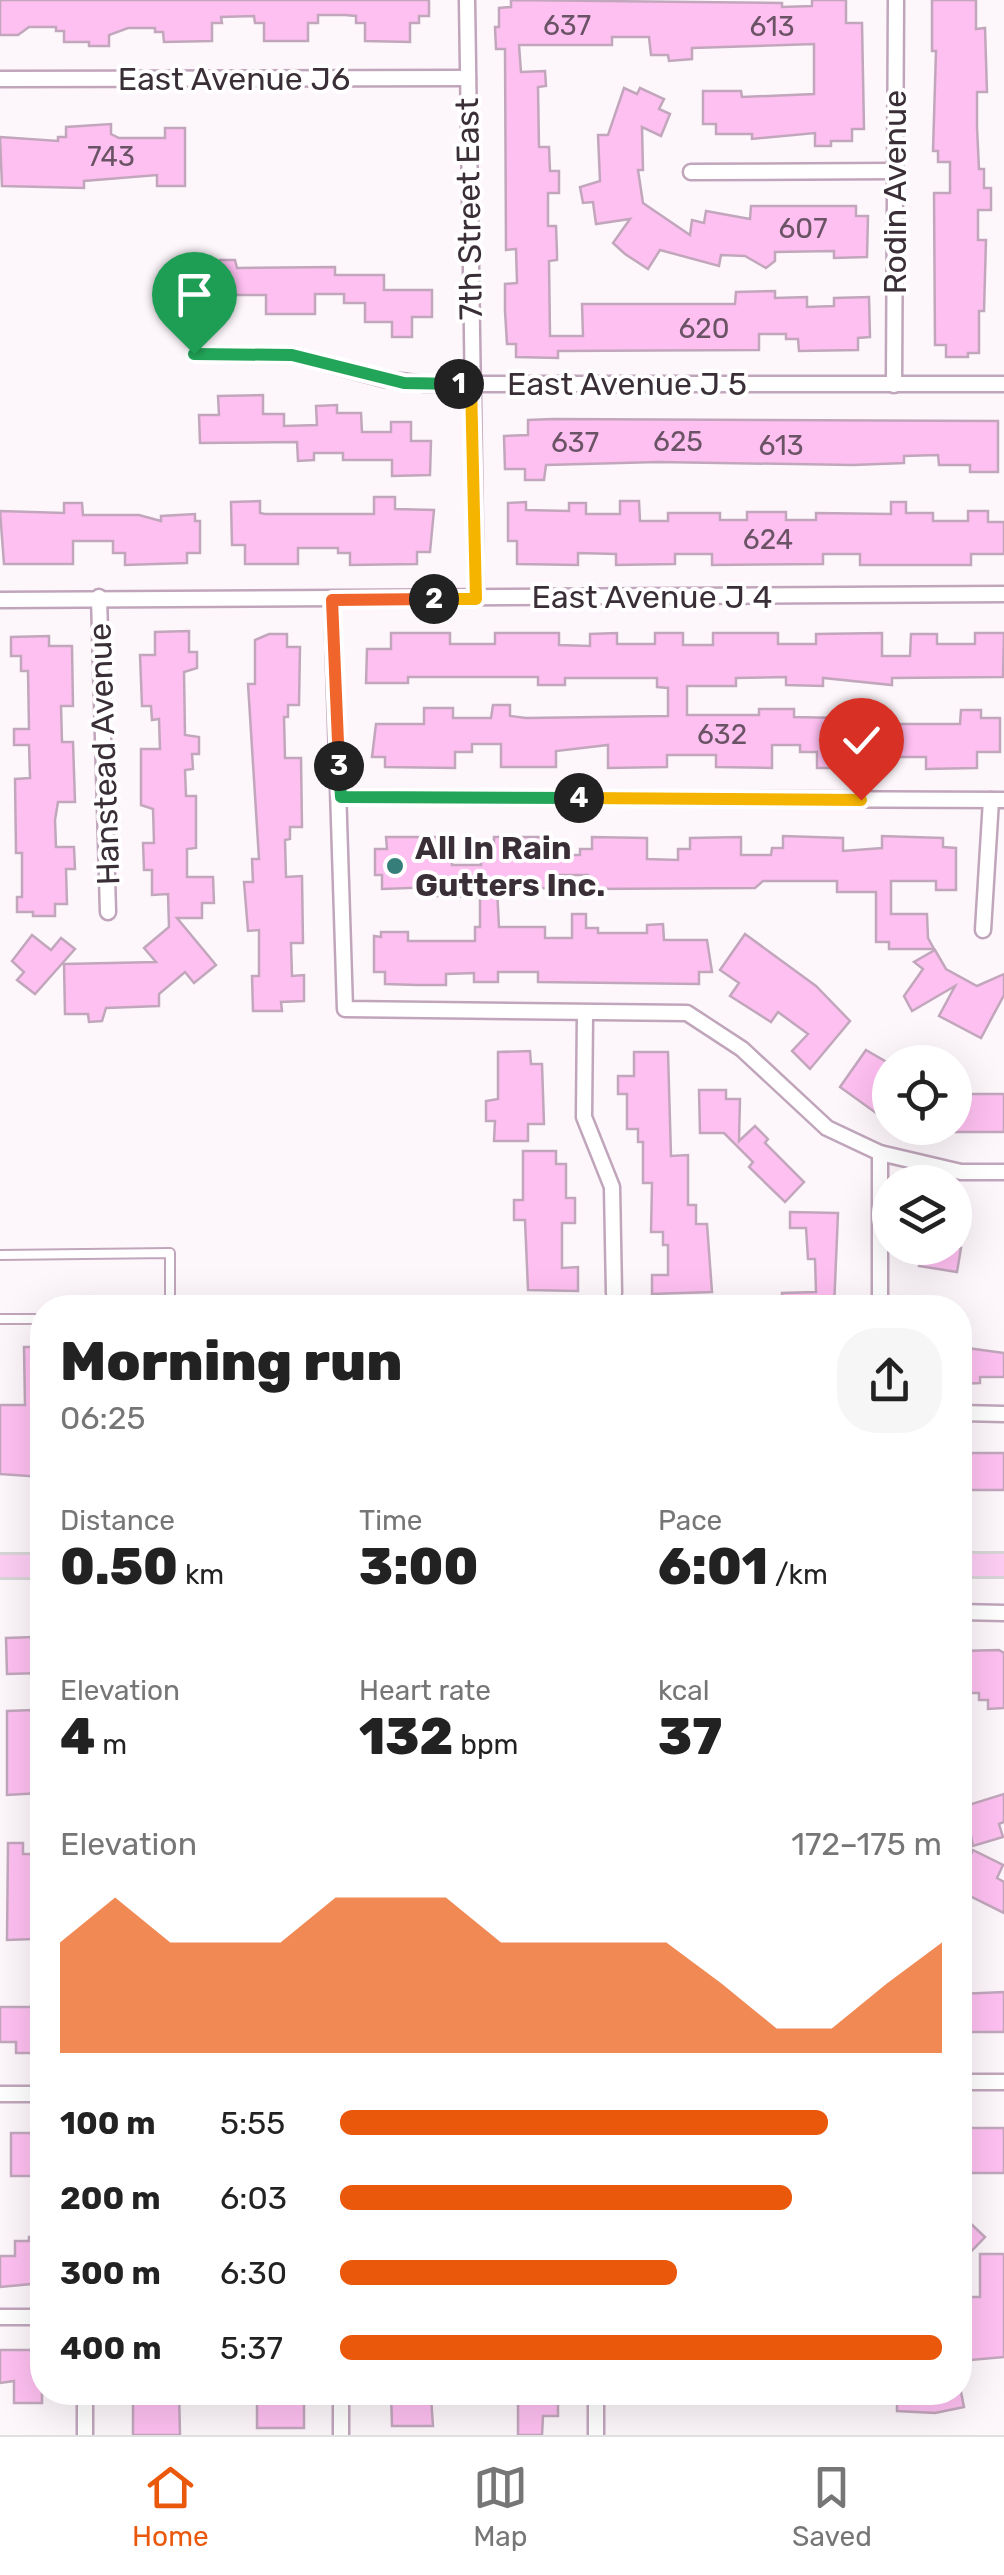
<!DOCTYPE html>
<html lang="en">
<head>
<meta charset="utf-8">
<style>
  :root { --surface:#fff; --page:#f6f6f6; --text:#222; --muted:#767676; --line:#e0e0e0; --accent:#ea580c }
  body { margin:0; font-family:Rubik,sans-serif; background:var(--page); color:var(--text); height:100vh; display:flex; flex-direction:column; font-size:38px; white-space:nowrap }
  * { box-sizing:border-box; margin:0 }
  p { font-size:32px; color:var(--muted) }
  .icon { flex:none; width:55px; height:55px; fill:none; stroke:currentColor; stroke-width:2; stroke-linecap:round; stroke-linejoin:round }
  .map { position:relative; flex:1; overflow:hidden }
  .panel { position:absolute; left:30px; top:1295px; width:942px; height:1110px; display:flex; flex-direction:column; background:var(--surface); border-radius:40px; box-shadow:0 10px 40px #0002 }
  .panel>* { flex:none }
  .buttons { position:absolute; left:872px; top:1045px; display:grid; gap:20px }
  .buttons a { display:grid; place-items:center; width:100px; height:100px; border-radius:50%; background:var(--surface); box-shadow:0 10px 40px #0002; font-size:50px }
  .pin { position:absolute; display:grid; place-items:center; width:85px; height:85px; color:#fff; margin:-102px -42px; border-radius:50% 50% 50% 0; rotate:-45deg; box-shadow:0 0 10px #0007 }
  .pin .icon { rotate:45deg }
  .km { position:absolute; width:50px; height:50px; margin:-25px; border-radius:50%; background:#222; color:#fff; font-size:28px; line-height:50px; text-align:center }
  .round { display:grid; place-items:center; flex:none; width:105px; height:105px; border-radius:40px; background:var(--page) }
  .head { display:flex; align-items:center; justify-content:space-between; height:170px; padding:0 30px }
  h1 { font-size:55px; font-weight:800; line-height:75px }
  .metrics { display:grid; grid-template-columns:repeat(3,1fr); gap:15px; height:170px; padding:10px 30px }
  .metrics div { display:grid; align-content:center }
  .metrics b { font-size:50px; font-weight:800 }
  .metrics small { font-size:28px; font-weight:400 }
  .metrics p { font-size:28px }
  .chart { height:280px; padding:20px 30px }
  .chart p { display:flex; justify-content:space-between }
  .chart svg { width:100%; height:180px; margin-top:10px; fill:var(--accent); opacity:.7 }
  ul { padding:0 30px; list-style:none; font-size:32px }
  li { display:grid; grid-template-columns:160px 120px 1fr; align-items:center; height:75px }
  li i { height:25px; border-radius:12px; background:var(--accent) }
  .menu { display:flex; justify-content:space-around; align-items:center; height:140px; border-top:2px solid var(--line); background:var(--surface); font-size:28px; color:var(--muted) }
  .menu a { display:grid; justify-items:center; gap:5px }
  .menu .active { color:var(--accent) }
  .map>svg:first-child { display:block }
  .building { fill:#febff1; stroke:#c2a7bc; stroke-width:2.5 }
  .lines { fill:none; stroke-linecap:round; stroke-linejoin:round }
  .service-casing { stroke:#c1a6bb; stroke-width:12 }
  .minor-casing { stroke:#c1a6bb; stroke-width:19 }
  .primary-casing { stroke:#d8d5d7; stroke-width:28 }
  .service { stroke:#fff; stroke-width:8 }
  .minor { stroke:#fff; stroke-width:14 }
  .primary { stroke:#fdcdf4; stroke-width:22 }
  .split-1-casing { stroke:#fff; stroke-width:20 }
  .split-2-casing { stroke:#fff; stroke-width:20 }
  .split-3-casing { stroke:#fff; stroke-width:20 }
  .split-4-casing { stroke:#fff; stroke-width:20 }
  .split-5-casing { stroke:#fff; stroke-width:20 }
  .split-1 { stroke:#22a559; stroke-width:12 }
  .split-2 { stroke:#f5b400; stroke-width:12 }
  .split-3 { stroke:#f0652b; stroke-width:12 }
  .split-4 { stroke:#22a559; stroke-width:12 }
  .split-5 { stroke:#f5b400; stroke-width:12 }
  .poi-dot { fill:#357e7a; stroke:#fff; stroke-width:4 }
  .labels { text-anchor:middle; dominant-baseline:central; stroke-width:8; stroke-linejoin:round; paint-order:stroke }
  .number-label { font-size:28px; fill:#6b5366 }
  .street-label { font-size:32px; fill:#3a2f37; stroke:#fff }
  .poi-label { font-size:32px; font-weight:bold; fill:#3a2f37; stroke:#fff; text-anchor:start }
</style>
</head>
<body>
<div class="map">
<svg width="1004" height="2435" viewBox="0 0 1004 2435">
  <rect width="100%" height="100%" fill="#fdf7fc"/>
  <g class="building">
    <polygon points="0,0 429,0 429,16 419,16 419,23 410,23 410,42 365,41 365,23 356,23 356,16 345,15 318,15 318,23 308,23 308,41 264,41 264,23 255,23 254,16 221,17 222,23 212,23 212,41 164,42 163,32 155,32 155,28 128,28 109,35 109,46 89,46 89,42 64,42 64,31 56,31 56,27 29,27 18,35 0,35"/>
    <polygon points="511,0 782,3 782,7 812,6 812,0 846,0 846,23 862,23 864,129 852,129 852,141 831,141 831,146 815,146 815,133 752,139 752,134 716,134 716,124 703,124 703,91 741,91 742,97 814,94 814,44 692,48 692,59 669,61 668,55 651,55 649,37 612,37 612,45 519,45 521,72 545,71 546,86 538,87 539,147 549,147 550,171 559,171 559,193 548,193 548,226 556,226 557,253 557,260 549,261 550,336 583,336 582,304 735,304 736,292 775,291 775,298 807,297 807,307 834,306 834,298 869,297 870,337 858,338 858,350 799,351 798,339 786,339 786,334 759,334 759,350 558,351 558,358 516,357 516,344 507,344 505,311 505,284 517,283 516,249 506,250 505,49 496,49 495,27 499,27 499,8 511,7"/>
    <polygon points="932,0 976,0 976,29 985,28 987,92 977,92 977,127 979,169 984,169 984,188 991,188 991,210 978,210 978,240 986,240 984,311 979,311 979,353 968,353 968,357 946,357 946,345 935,345 934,193 950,193 950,162 938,162 938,151 933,151 936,51 932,51"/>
    <polygon points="624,88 637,94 640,88 664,99 659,109 670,114 661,136 642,127 643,170 638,170 643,203 690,235 692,220 704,223 706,211 750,219 751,206 856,206 856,216 868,216 867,257 834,258 834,251 775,252 775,261 766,268 745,256 721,255 719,266 660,250 648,269 625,254 613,243 630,219 596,224 593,202 583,203 580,187 600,181 598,135 608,135"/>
    <polygon points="111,124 111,134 119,138 165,138 165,128 185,128 185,186 157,186 157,175 84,181 84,188 2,186 0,137 58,141 58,137 66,137 66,127"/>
    <polygon points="220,260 235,260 237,268 335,267 335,275 384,275 384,290 432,290 432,317 412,317 412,337 392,337 392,322 365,322 365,303 344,303 344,294 315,294 315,314 266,314 266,295 217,295 217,315 197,315 196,268 220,268"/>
    <polygon points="263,395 263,414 284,414 284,426 317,425 316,406 337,405 337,413 361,413 362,432 391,432 391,422 411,422 411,441 431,441 430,475 392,476 392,460 343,460 343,453 314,453 314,460 298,461 297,442 200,443 199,415 219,415 218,396"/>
    <polygon points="553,419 998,421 998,472 970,472 970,465 939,465 938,455 904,456 904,463 853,465 658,462 546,465 544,480 525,480 525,469 505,469 504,436 528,435 528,420"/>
    <polygon points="374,497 395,497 395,509 434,510 430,552 417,552 417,564 350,565 350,553 338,553 338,548 298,548 298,564 245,564 245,545 232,545 231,502 260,501 260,513 265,514 374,514"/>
    <polygon points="620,501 639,501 640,521 668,521 668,513 720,513 720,520 747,520 747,512 786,512 786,520 816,520 816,513 891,514 891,502 906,502 906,513 933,513 933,521 968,521 968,511 988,511 988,522 1004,522 1004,554 971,554 971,565 860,565 860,554 823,554 823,564 712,565 712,554 675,554 675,564 616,565 616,554 578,553 578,565 517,564 517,541 508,541 508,503 526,502 526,510 569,511 569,503 586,503 586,514 620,514"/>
    <polygon points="64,503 82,503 83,515 139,515 161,521 161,516 195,514 195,521 200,521 200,553 187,553 187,563 125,565 125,553 113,553 113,541 73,541 73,564 4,564 0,511 64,513"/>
    <polygon points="189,631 189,652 197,652 197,668 184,672 185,735 199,737 199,754 192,754 193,769 185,770 186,796 196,796 196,848 187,849 187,877 213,877 214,903 202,903 202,918 177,918 216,965 194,983 185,972 159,994 159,1006 106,1008 102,1021 89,1022 88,1014 65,1014 64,964 156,962 144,948 169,927 168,894 152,895 152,870 144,870 143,843 154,843 153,809 141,805 141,749 160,749 159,719 152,720 151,706 142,706 140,655 155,655 155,632"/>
    <polygon points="391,633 450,633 450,644 495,644 495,633 559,633 559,645 590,646 590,634 617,633 617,644 655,644 655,633 683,633 683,645 713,645 713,633 778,633 778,644 816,644 816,634 882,633 882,656 910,656 911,634 937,634 937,644 975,644 975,633 1004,633 1003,677 892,678 892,685 823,678 823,686 786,685 786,677 736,678 736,686 687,686 687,715 759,715 759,709 794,709 794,717 841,718 841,724 960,724 961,710 981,710 981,718 1000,718 1000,752 977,752 977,768 926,769 926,757 881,757 881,768 817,768 817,752 800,752 800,745 772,745 772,768 716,767 716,755 667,755 667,767 608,768 608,745 556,751 556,767 501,767 501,744 472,744 472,752 455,752 455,768 385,767 385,757 372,757 376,724 424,724 424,708 453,708 453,718 491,718 493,705 510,705 510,716 526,718 668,716 668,688 657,687 657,678 565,678 565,685 538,685 538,677 408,677 408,683 366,683 367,649 391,649"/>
    <polygon points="269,634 287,634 287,647 300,647 299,705 288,705 288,717 284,717 285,758 301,758 302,827 290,827 290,839 285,840 286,877 302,876 303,943 291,943 292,976 304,975 304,1001 281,1002 282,1011 253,1011 252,976 259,976 259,930 248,931 244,882 253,882 252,859 259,859 248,684 255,684 255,640"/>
    <polygon points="49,636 49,646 72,646 73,706 61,706 62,742 73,742 75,802 58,802 55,820 56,847 74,847 75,869 66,869 67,904 55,904 55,916 33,916 33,912 17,912 17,897 22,897 22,853 16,853 15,779 30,778 29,745 14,745 14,729 29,729 28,671 21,671 21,656 11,656 11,637"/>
    <polygon points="783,836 843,838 843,851 882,848 882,836 943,838 943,847 956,848 956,890 936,890 936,881 891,881 891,914 927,914 928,938 934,949 889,949 889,942 876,942 876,892 837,892 837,881 763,881 755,888 587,889 588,875 559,875 558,888 497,889 499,927 545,927 545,938 572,938 572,914 586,914 586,928 598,928 598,933 647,933 647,925 663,924 664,940 707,940 712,972 699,972 699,984 538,982 538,972 498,972 498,982 474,982 474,973 446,974 446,985 417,985 385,984 385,972 374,972 374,936 381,937 381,932 408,932 408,941 475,941 475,927 480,927 480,897 437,896 437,887 382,889 382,875 375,875 375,849 387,849 386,837 438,837 438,855 452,855 452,865 481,865 481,849 494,849 494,837 545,837 545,855 580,855 580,849 592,849 592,837 647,838 647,859 678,860 678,849 690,849 690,838 741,837 741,855 771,855 772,848 783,848"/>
    <polygon points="745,934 816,986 850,1021 810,1069 792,1051 808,1034 778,1012 771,1022 730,996 739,983 720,970"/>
    <polygon points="32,935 51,950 61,938 75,949 35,994 17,980 24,972 12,961"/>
    <polygon points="935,950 946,969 977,986 1004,974 1004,995 981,1038 939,1016 955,986 912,1011 904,996 923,969 914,962"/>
    <polygon points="866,1050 890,1064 890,1100 876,1113 840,1087"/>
    <polygon points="530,1051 531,1064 542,1064 544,1124 528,1124 528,1141 494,1141 495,1121 486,1121 486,1101 498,1099 498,1052"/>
    <polygon points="634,1052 668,1052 671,1156 688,1155 688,1205 696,1205 696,1224 707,1224 712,1292 652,1294 652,1275 668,1275 668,1245 663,1245 663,1232 651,1232 652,1183 643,1183 643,1142 638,1142 638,1129 627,1129 627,1094 618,1094 618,1076 634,1076"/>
    <polygon points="699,1090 726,1090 726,1099 740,1099 739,1141 755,1126 768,1139 765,1143 804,1182 785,1202 749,1167 753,1162 724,1133 700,1133"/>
    <rect x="955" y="1094" width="49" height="38"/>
    <polygon points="523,1151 556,1151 556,1164 566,1164 566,1198 575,1198 575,1223 562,1223 562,1268 578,1267 578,1291 528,1290 525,1220 514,1220 514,1200 523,1200"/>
    <polygon points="790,1212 838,1213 834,1308 782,1308 782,1293 816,1292 815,1259 808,1259 806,1228 790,1228"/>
    <polygon points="922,1248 961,1248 957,1272 919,1266"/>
    <polygon points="24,1347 41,1347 42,1477 0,1474 0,1405 25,1405"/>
    <polygon points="960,1347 1004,1353 1004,1377 980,1377 980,1383 960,1384"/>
    <rect x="960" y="1453" width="44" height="37"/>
    <polygon points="33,1637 33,1647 42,1652 42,1673 7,1674 6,1638"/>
    <polygon points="999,1650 1004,1653 1004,1708 988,1709 988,1700 979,1700 979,1693 960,1693 960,1651"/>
    <polygon points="33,1710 33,1720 42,1725 40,1793 7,1795 7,1711"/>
    <polygon points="1004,1794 1004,1822 999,1824 1003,1837 973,1846 965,1806"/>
    <polygon points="8,1843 23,1843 23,1854 32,1854 32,1864 42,1869 42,1925 36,1925 33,1939 7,1940"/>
    <polygon points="973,1850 1003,1865 997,1878 1004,1882 1004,1913 960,1891 960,1878"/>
    <polygon points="1004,1992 1004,2032 960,2032 960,1994"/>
    <polygon points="0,2007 42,2007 42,2053 16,2053 16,2042 0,2042"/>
    <rect x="960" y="2128" width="44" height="45"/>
    <polygon points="11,2133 33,2133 33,2145 42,2149 42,2176 11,2176"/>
    <polygon points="969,2222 985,2237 960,2263 960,2231"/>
    <polygon points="29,2237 42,2237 42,2283 0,2287 0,2256 15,2256 15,2241 29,2241"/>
    <polygon points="980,2254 1004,2254 1004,2357 960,2361 960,2322 968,2322 968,2297 980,2297"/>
    <polygon points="0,2350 35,2350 35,2363 42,2363 42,2403 14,2403 14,2381 0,2383"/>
    <polygon points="133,2392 179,2392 180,2435 133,2435"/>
    <polygon points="276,2392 304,2392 304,2428 257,2428 257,2400 276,2400"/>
    <polygon points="391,2392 425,2392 425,2397 431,2397 433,2426 392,2426"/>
    <polygon points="518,2392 558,2396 558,2416 543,2416 542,2435 518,2435"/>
    <polygon points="897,2392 961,2392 964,2407 935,2413 897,2411"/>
  </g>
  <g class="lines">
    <g class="service-casing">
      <g id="service">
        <polyline points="0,1255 170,1253 170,1308"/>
        <polyline points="0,1319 42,1319"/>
      </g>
    </g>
    <g class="minor-casing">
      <g id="minor">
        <polyline points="467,0 476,599"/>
        <polyline points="0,79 468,78"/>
        <polyline points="691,172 895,171"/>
        <polyline points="194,354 293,355 384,379 425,384 1004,384"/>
        <polyline points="894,385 896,0"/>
        <polyline points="99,597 108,912"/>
        <polyline points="0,600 1004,594"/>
        <polyline points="332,600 345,1009 687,1013 742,1049 827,1128 880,1153 961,1172 1004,1172"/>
        <polyline points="341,797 1004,800"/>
        <polyline points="983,930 991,800"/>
        <polyline points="585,1014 584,1117 612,1187 614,1293"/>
        <polyline points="880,1153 880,1308"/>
        <polyline points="960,1413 1004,1414"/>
        <polyline points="960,1612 1004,1613"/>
        <polyline points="960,2082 1004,2082"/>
        <polyline points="0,2094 42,2094"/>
        <polyline points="0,2317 42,2317"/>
        <polyline points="596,2392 596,2435"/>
        <polyline points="85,2435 85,2392"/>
        <polyline points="341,2435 341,2392"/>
      </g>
    </g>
    <g class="primary-casing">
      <g id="primary">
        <polyline points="960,1565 1004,1565"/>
        <polyline points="0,1566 42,1566"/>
      </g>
    </g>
    <use href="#service" class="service"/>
    <use href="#minor" class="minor"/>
    <use href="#primary" class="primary"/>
  </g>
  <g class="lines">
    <g class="split-1-casing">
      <polyline id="split-1" points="194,354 292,355 404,383 459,384"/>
    </g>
    <g class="split-2-casing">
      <polyline id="split-2" points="434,599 476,599 471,384 459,384"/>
    </g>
    <g class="split-3-casing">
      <polyline id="split-3" points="339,766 332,600 434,599"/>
    </g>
    <g class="split-4-casing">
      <polyline id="split-4" points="339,766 341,797 579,798"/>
    </g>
    <g class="split-5-casing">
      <polyline id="split-5" points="579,798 861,800"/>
    </g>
    <use href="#split-1" class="split-1"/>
    <use href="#split-2" class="split-2"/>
    <use href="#split-3" class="split-3"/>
    <use href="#split-4" class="split-4"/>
    <use href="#split-5" class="split-5"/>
  </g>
  <circle class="poi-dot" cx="395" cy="866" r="10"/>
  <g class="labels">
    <g class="number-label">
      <text x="567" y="25">637</text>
      <text x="772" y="26">613</text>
      <text x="111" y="156">743</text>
      <text x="803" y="228">607</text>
      <text x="704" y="328">620</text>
      <text x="678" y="441">625</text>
      <text x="575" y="442">637</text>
      <text x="781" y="445">613</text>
      <text x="768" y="539">624</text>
      <text x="722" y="734">632</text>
    </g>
    <g class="street-label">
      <text x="234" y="79">East Avenue J6</text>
      <text transform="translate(895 192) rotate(-90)">Rodin Avenue</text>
      <text transform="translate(469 209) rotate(-91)">7th Street East</text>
      <text x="627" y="384">East Avenue J 5</text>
      <text x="652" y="597">East Avenue J 4</text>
      <text transform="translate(104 754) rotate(-92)">Hanstead Avenue</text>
    </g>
    <g class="poi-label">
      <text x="415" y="848">All In Rain<tspan x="415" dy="37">Gutters Inc.</tspan></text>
    </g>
  </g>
</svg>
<div class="buttons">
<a><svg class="icon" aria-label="locate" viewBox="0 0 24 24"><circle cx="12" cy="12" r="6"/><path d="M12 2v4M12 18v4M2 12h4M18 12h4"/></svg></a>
<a><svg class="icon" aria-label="layers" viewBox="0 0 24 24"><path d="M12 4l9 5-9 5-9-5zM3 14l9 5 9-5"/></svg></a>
</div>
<div class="pin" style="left:194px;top:354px;background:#1e9e55"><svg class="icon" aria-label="arrive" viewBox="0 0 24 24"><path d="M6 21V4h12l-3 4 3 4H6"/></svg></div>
<div class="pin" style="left:861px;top:800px;background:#d93025"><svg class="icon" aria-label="check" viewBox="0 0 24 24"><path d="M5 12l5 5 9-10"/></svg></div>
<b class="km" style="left:459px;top:384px">1</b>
<b class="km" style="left:434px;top:599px">2</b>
<b class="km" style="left:339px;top:766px">3</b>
<b class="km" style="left:579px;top:798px">4</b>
<section class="panel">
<div class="head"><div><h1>Morning run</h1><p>06:25</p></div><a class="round"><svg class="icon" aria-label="share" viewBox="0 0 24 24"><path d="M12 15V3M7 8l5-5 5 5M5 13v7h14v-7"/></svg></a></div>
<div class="metrics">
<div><p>Distance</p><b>0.50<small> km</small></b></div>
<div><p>Time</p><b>3:00</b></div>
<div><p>Pace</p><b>6:01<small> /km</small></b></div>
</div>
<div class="metrics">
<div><p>Elevation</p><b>4<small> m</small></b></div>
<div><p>Heart rate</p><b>132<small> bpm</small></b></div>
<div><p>kcal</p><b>37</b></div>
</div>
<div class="chart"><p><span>Elevation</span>172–175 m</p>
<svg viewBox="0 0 160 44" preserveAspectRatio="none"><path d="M0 44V17L10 6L20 17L30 17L40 17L50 6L60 6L70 6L80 17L90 17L100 17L110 17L120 27L130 38L140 38L150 27L160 17V44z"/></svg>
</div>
<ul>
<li><b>100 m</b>5:55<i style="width:81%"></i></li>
<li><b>200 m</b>6:03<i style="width:75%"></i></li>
<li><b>300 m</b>6:30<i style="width:56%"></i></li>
<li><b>400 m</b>5:37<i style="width:100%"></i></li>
</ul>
</section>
</div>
<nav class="menu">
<a class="active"><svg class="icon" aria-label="home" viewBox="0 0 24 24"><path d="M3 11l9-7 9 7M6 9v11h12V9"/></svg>Home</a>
<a><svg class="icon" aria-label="map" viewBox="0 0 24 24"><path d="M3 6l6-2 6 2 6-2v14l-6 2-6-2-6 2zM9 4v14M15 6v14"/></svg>Map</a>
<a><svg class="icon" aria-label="saved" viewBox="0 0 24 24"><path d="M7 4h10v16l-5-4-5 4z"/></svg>Saved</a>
</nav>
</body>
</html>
